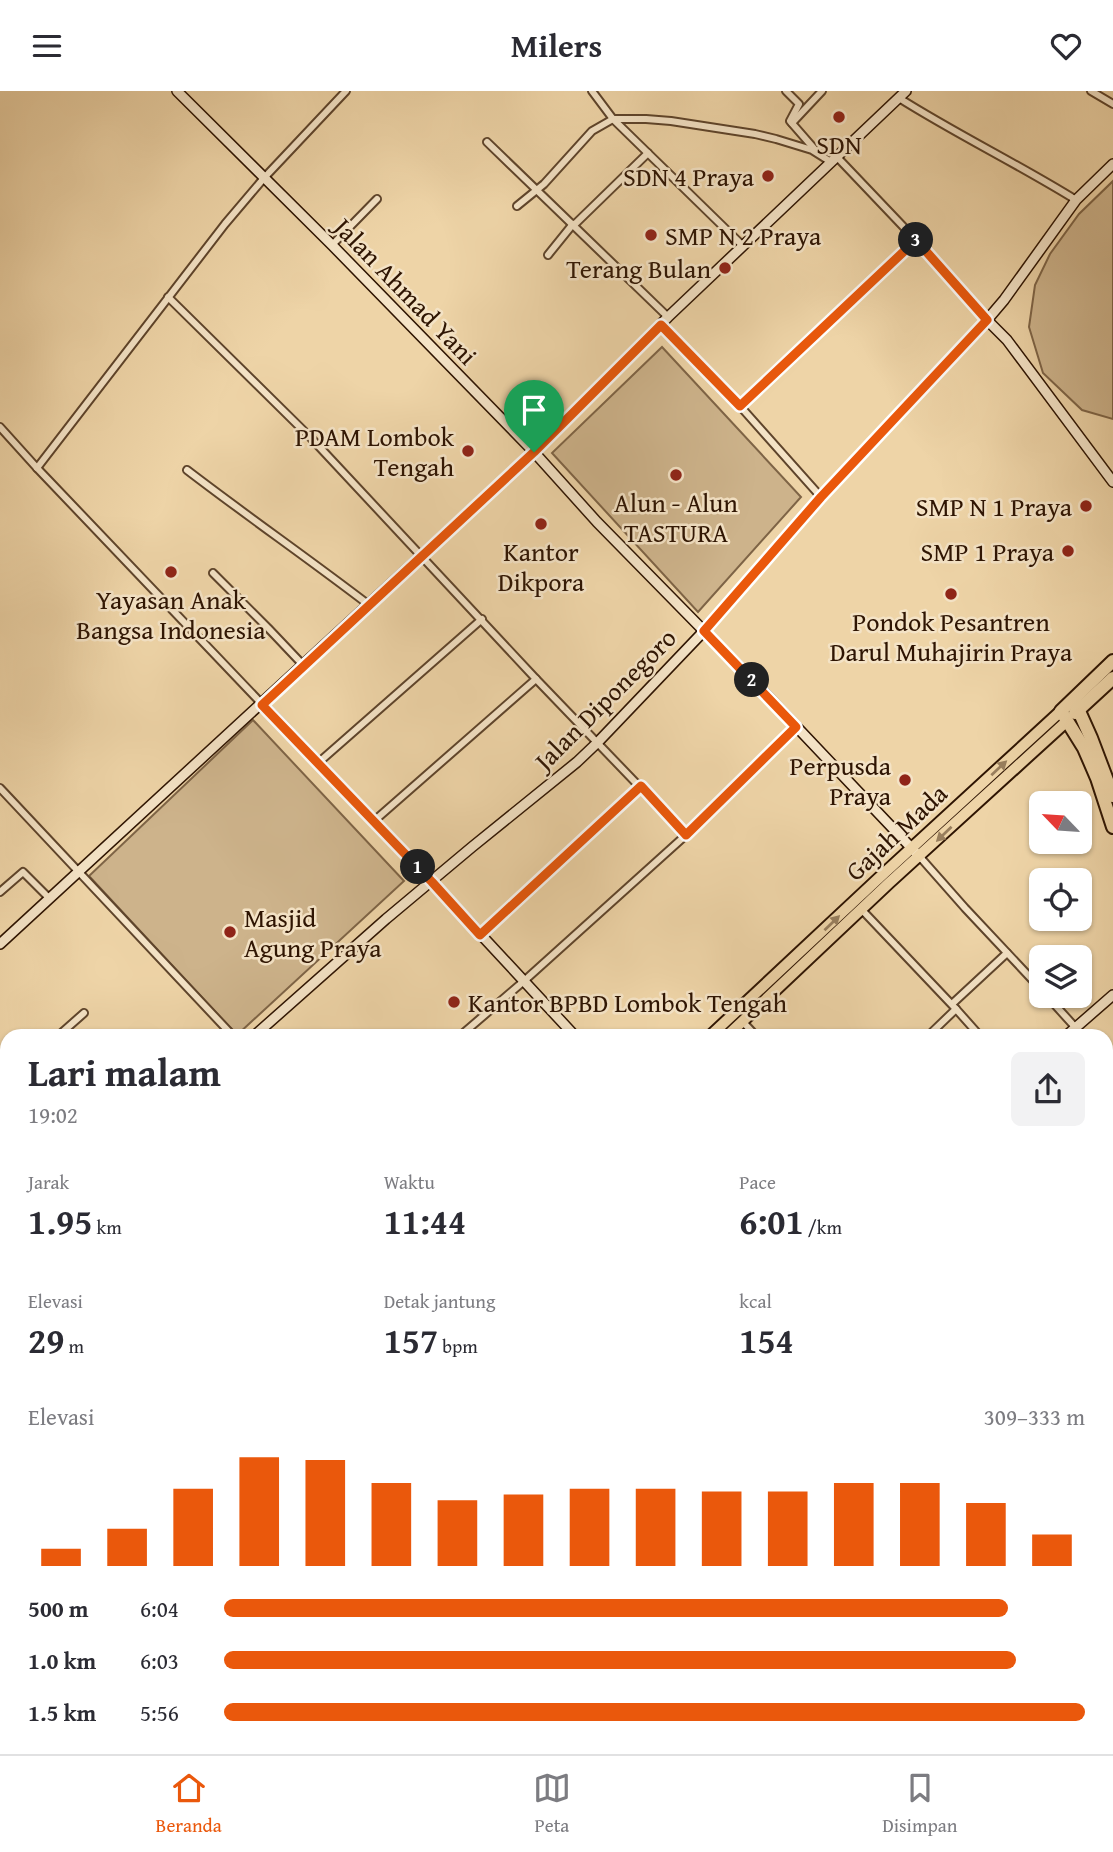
<!DOCTYPE html>
<html lang="id">
<head>
<meta charset="utf-8">
<style>
  :root { --surface:#fff; --page:#f2f2f3; --text:#2b2b33; --muted:#7c7c81; --line:#e1e1e2; --accent:#ea580c }
  body { margin:0; font-family:"Gentium Book Plus",serif; background:var(--page); color:var(--text); height:100vh; display:flex; flex-direction:column; font-size:26px; white-space:nowrap }
  * { box-sizing:border-box; margin:0 }
  p { font-size:23px; color:var(--muted) }
  .icon { flex:none; width:38px; height:38px; fill:none; stroke:currentColor; stroke-width:2; stroke-linecap:round; stroke-linejoin:round }
  .map { position:relative; flex:1; overflow:hidden }
  .side { position:absolute; left:0px; top:938px; width:1113px; height:726px; display:flex; flex-direction:column; background:var(--surface); border-radius:21px 21px 0 0; box-shadow:0 2px 5px #0004 }
  .side>* { flex:none }
  .needle { width:46px; rotate:295deg }
  .buttons { position:absolute; left:1029px; top:700px; display:grid; gap:14px }
  .buttons a { display:grid; place-items:center; width:63px; height:63px; border-radius:10px; background:var(--surface); box-shadow:0 2px 5px #0004; font-size:35px }
  .pin { position:absolute; display:grid; place-items:center; width:60px; height:60px; color:#fff; margin:-72px -30px; border-radius:50% 50% 50% 0; rotate:-45deg; box-shadow:0 0 7px #0007 }
  .pin .icon { rotate:45deg }
  .km { position:absolute; width:35px; height:35px; margin:-18px; border-radius:50%; background:#222; color:#fff; font-size:19px; line-height:35px; text-align:center }
  .round { display:grid; place-items:center; flex:none; width:74px; height:74px; border-radius:10px; background:var(--page) }
  .overview { display:flex; align-items:center; justify-content:space-between; height:119px; padding:0 28px }
  h1 { font-size:38px; font-weight:700; line-height:52px }
  .metrics { display:grid; grid-template-columns:repeat(3,1fr); gap:10px; height:119px; padding:7px 28px }
  .metrics div { display:grid; align-content:center }
  .metrics b { font-size:35px; font-weight:700 }
  .metrics small { font-size:19px; font-weight:400 }
  .metrics p { font-size:19px }
  .chart { height:196px; padding:14px 28px }
  .chart p { display:flex; justify-content:space-between }
  .chart svg { width:100%; height:126px; margin-top:7px; stroke:var(--accent); stroke-width:6 }
  ul { padding:0 28px; list-style:none; font-size:23px }
  li { display:grid; grid-template-columns:112px 84px 1fr; align-items:center; height:52px }
  li i { height:18px; border-radius:9px; background:var(--accent) }
  header { display:flex; justify-content:space-between; align-items:center; height:91px; padding:0 28px; background:var(--surface); font-size:32px; font-weight:700 }
  .dock { display:flex; justify-content:space-around; align-items:center; height:98px; border-top:2px solid var(--line); background:var(--surface); font-size:19px; color:var(--muted) }
  .dock a { display:grid; justify-items:center; gap:4px }
  .dock .active { color:var(--accent) }
  .map>svg:first-child { display:block }
  .green { fill:#cdb38b; stroke:#7e6446; stroke-width:2 }
  .lines { fill:none; stroke-linecap:round; stroke-linejoin:round }
  .stream { stroke:#7a6043; stroke-width:2.5 }
  .canal { stroke:#ad936f; stroke-width:9 }
  .street-casing { stroke:#5e442b; stroke-width:10 }
  .secondary-casing { stroke:#2e1402; stroke-width:12 }
  .primary-casing { stroke:#2e1402; stroke-width:14 }
  .highway-casing { stroke:#2e1402; stroke-width:16 }
  .street { stroke:#f4e3c6; stroke-width:6 }
  .secondary { stroke:#f4e3c6; stroke-width:9 }
  .primary { stroke:#eed4a7; stroke-width:10 }
  .highway { stroke:#eed4a7; stroke-width:12 }
  .oneway { fill:#987e5d }
  .route-casing { stroke:#fff; stroke-width:14 }
  .route { stroke:#ea580c; stroke-width:9 }
  .poi-dot { fill:#8f2418; stroke:#f4e3c6; stroke-width:2.5 }
  .labels { text-anchor:middle; dominant-baseline:central; stroke-width:5; stroke-linejoin:round; paint-order:stroke }
  .poi-label { font-size:26px; fill:#2e1402; stroke:#f4e3c6; text-anchor:end }
  .street-label { font-size:26px; fill:#2e1402; stroke:#f4e3c6 }
</style>
</head>
<body>
<header><svg class="icon" aria-label="menu" viewBox="0 0 24 24"><path d="M4 6h16M4 12h16M4 18h16"/></svg>Milers<svg class="icon" aria-label="heart" viewBox="0 0 24 24"><path d="M12 20l-8-8c-3-5 5-10 8-4 3-6 11-1 8 4z"/></svg></header>
<div class="map">
<svg width="1113" height="1663" viewBox="0 0 1113 1663">
  <rect width="100%" height="100%" fill="#eed4a7"/>
  <filter id="stains"><feTurbulence type="fractalNoise" baseFrequency=".00286" numOctaves="4"/><feColorMatrix values="0 0 0 0 .2 0 0 0 0 .09 0 0 0 0 .02 0 0 0 .5 -.17"/></filter>
  <radialGradient id="worn" r=".72"><stop offset=".6" stop-color="#630" stop-opacity="0"/><stop offset="1" stop-color="#630" stop-opacity=".3"/></radialGradient>
  <g class="green">
    <polygon points="1113,90 1113,328 1082,319 1043,282 1029,236 1035,194 1050,163 1079,123"/>
    <polygon points="662,256 801,406 698,521 552,362"/>
    <polygon points="253,629 404,790 237,944 89,785"/>
  </g>
  <g class="lines">
    <g class="stream">
      <polyline points="0,1367 7,1367"/>
      <polyline points="61,1663 69,1657"/>
    </g>
    <polyline class="canal" points="439,1657 441,1663"/>
    <g class="street-casing">
      <g id="street">
        <polyline points="592,0 613,28 743,155"/>
        <polyline points="786,0 799,13 790,30 817,61"/>
        <polyline points="1091,0 1113,13"/>
        <path d="M 899,7 C 956,43 1018,73 1076,109"/>
        <polyline points="792,32 822,0"/>
        <polyline points="487,51 668,226"/>
        <polyline points="837,66 916,149 987,229"/>
        <polyline points="517,115 544,93 592,40 613,28 646,28 671,30 755,43 776,48 812,59 831,71"/>
        <polyline points="574,134 648,62"/>
        <polyline points="332,154 377,108"/>
        <polyline points="548,164 573,133"/>
        <polyline points="168,206 312,348 536,588 686,744 796,636"/>
        <polyline points="661,234 740,315 821,406"/>
        <polyline points="740,315 916,149"/>
        <polyline points="0,336 37,377 262,613"/>
        <polyline points="37,377 225,133 264,87 346,0"/>
        <path d="M 187,379 C 247,425 309,468 369,514"/>
        <polyline points="213,482 268,537 304,575"/>
        <polyline points="318,672 482,528"/>
        <polyline points="0,697 233,945"/>
        <polyline points="374,730 536,588"/>
        <polyline points="920,766 965,817 1041,898"/>
        <polyline points="0,801 23,781 49,807"/>
        <polyline points="862,819 956,918 980,945"/>
        <polyline points="480,844 641,695"/>
        <polyline points="1047,905 1075,936"/>
        <polyline points="952,913 1007,862"/>
        <polyline points="743,931 756,945"/>
        <polyline points="58,945 84,922"/>
        <polyline points="460,945 524,890 686,744"/>
        <polyline points="928,945 956,918"/>
        <polyline points="0,997 7,991"/>
        <polyline points="1106,1014 1113,1007"/>
        <polyline points="1106,1234 1113,1247"/>
        <polyline points="1106,1258 1113,1256"/>
        <polyline points="0,1330 7,1316"/>
        <polyline points="1106,1517 1113,1516"/>
        <polyline points="666,1663 670,1657"/>
      </g>
    </g>
    <g class="secondary-casing">
      <g id="secondary">
        <polyline points="177,0 332,154 534,361 597,431 756,593 920,766"/>
        <polyline points="987,229 1007,249 1113,391"/>
        <polyline points="262,613 432,791 575,945"/>
        <polyline points="0,853 534,361 668,226 906,0"/>
        <polyline points="254,945 386,828 472,756 577,671 598,651 704,540 821,406 987,229 1004,209 1076,109 1113,73"/>
        <polyline points="1066,945 1113,904"/>
        <polyline points="0,1090 7,1096"/>
        <polyline points="0,1182 7,1175"/>
        <polyline points="0,1441 7,1444"/>
        <polyline points="697,1657 706,1663"/>
        <polyline points="883,1663 888,1657"/>
      </g>
    </g>
    <g class="primary-casing">
      <g id="primary">
        <polyline points="710,945 880,786 1061,620"/>
        <polyline points="727,945 889,792 1067,630"/>
        <polyline points="0,1552 7,1548"/>
        <polyline points="0,1564 7,1559"/>
      </g>
    </g>
    <g class="highway-casing">
      <g id="highway">
        <polyline points="1113,570 1061,620 1084,657 1097,687 1113,736"/>
        <polyline points="1074,609 1091,647 1113,705"/>
        <polyline points="1075,622 1113,587"/>
      </g>
    </g>
    <use href="#street" class="street"/>
    <use href="#secondary" class="secondary"/>
    <use href="#primary" class="primary"/>
    <use href="#highway" class="highway"/>
  </g>
  <defs><path id="oneway-solid" d="M-6-.8H1V-3.2L6.5 0L1 3.2V.8H-6Z" transform="scale(1.75)"/></defs>
  <g class="oneway">
    <use href="#oneway-solid" transform="translate(999 677) rotate(-43)"/>
    <use href="#oneway-solid" transform="translate(944 743) rotate(136)"/>
    <use href="#oneway-solid" transform="translate(832 832) rotate(-44)"/>
  </g>
  <g class="lines">
    <g class="route-casing">
      <polygon id="route" points="916,149 987,229 821,406 704,540 796,636 686,744 641,695 480,844 432,791 262,614 534,361 661,234 740,315"/>
    </g>
    <use href="#route" class="route"/>
  </g>
  <g class="poi-dot">
    <circle cx="839" cy="26" r="7"/>
    <circle cx="768" cy="85" r="7"/>
    <circle cx="651" cy="144" r="7"/>
    <circle cx="725" cy="177" r="7"/>
    <circle cx="468" cy="360" r="7"/>
    <circle cx="676" cy="384" r="7"/>
    <circle cx="1086" cy="415" r="7"/>
    <circle cx="541" cy="433" r="7"/>
    <circle cx="1068" cy="460" r="7"/>
    <circle cx="171" cy="481" r="7"/>
    <circle cx="951" cy="503" r="7"/>
    <circle cx="905" cy="689" r="7"/>
    <circle cx="230" cy="841" r="7"/>
    <circle cx="454" cy="911" r="7"/>
  </g>
  <g class="labels">
    <g class="poi-label">
      <text x="839" y="53" text-anchor="middle">SDN</text>
      <text x="754" y="85">SDN 4 Praya</text>
      <text x="665" y="144" text-anchor="start">SMP N 2 Praya</text>
      <text x="711" y="177">Terang Bulan</text>
      <text x="454" y="345">PDAM Lombok<tspan x="454" dy="30">Tengah</tspan></text>
      <text x="676" y="411" text-anchor="middle">Alun - Alun<tspan x="676" dy="30">TASTURA</tspan></text>
      <text x="1072" y="415">SMP N 1 Praya</text>
      <text x="541" y="460" text-anchor="middle">Kantor<tspan x="541" dy="30">Dikpora</tspan></text>
      <text x="1054" y="460">SMP 1 Praya</text>
      <text x="171" y="508" text-anchor="middle">Yayasan Anak<tspan x="171" dy="30">Bangsa Indonesia</tspan></text>
      <text x="951" y="530" text-anchor="middle">Pondok Pesantren<tspan x="951" dy="30">Darul Muhajirin Praya</tspan></text>
      <text x="891" y="674">Perpusda<tspan x="891" dy="30">Praya</tspan></text>
      <text x="244" y="826" text-anchor="start">Masjid<tspan x="244" dy="30">Agung Praya</tspan></text>
      <text x="468" y="911" text-anchor="start">Kantor BPBD Lombok Tengah</text>
    </g>
    <g class="street-label">
      <text transform="translate(406 200) rotate(46)">Jalan Ahmad Yani</text>
      <text transform="translate(605 608) rotate(-45)">Jalan Diponegoro</text>
      <text transform="translate(896 741) rotate(-43)">Gajah Mada</text>
    </g>
  </g>
  <rect width="100%" height="100%" filter="url(#stains)"/>
  <rect width="100%" height="100%" fill="url(#worn)"/>
</svg>
<div class="buttons">
<a><svg class="needle" viewBox="-14 -14 28 28"><path d="M0-13l5 13h-10z" fill="#e53935"/><path d="M0 13l5-13h-10z" fill="#7c7c81"/></svg></a>
<a><svg class="icon" aria-label="locate" viewBox="0 0 24 24"><circle cx="12" cy="12" r="6"/><path d="M12 2v4M12 18v4M2 12h4M18 12h4"/></svg></a>
<a><svg class="icon" aria-label="layers" viewBox="0 0 24 24"><path d="M12 4l9 5-9 5-9-5zM3 14l9 5 9-5"/></svg></a>
</div>
<div class="pin" style="left:534px;top:361px;background:#1e9e55"><svg class="icon" aria-label="arrive" viewBox="0 0 24 24"><path d="M6 21V4h12l-3 4 3 4H6"/></svg></div>
<b class="km" style="left:418px;top:776px">1</b>
<b class="km" style="left:752px;top:589px">2</b>
<b class="km" style="left:916px;top:149px">3</b>
<section class="side">
<div class="overview"><div><h1>Lari malam</h1><p>19:02</p></div><a class="round"><svg class="icon" aria-label="share" viewBox="0 0 24 24"><path d="M12 15V3M7 8l5-5 5 5M5 13v7h14v-7"/></svg></a></div>
<div class="metrics">
<div><p>Jarak</p><b>1.95<small> km</small></b></div>
<div><p>Waktu</p><b>11:44</b></div>
<div><p>Pace</p><b>6:01<small> /km</small></b></div>
</div>
<div class="metrics">
<div><p>Elevasi</p><b>29<small> m</small></b></div>
<div><p>Detak jantung</p><b>157<small> bpm</small></b></div>
<div><p>kcal</p><b>154</b></div>
</div>
<div class="chart"><p><span>Elevasi</span>309–333 m</p>
<svg viewBox="0 0 160 44" preserveAspectRatio="none"><path d="M5 44V38M15 44V31M25 44V17M35 44V6M45 44V7M55 44V15M65 44V21M75 44V19M85 44V17M95 44V17M105 44V18M115 44V18M125 44V15M135 44V15M145 44V22M155 44V33"/></svg>
</div>
<ul>
<li><b>500 m</b>6:04<i style="width:91%"></i></li>
<li><b>1.0 km</b>6:03<i style="width:92%"></i></li>
<li><b>1.5 km</b>5:56<i style="width:100%"></i></li>
</ul>
</section>
</div>
<nav class="dock">
<a class="active"><svg class="icon" aria-label="home" viewBox="0 0 24 24"><path d="M3 11l9-7 9 7M6 9v11h12V9"/></svg>Beranda</a>
<a><svg class="icon" aria-label="map" viewBox="0 0 24 24"><path d="M3 6l6-2 6 2 6-2v14l-6 2-6-2-6 2zM9 4v14M15 6v14"/></svg>Peta</a>
<a><svg class="icon" aria-label="saved" viewBox="0 0 24 24"><path d="M7 4h10v16l-5-4-5 4z"/></svg>Disimpan</a>
</nav>
</body>
</html>
